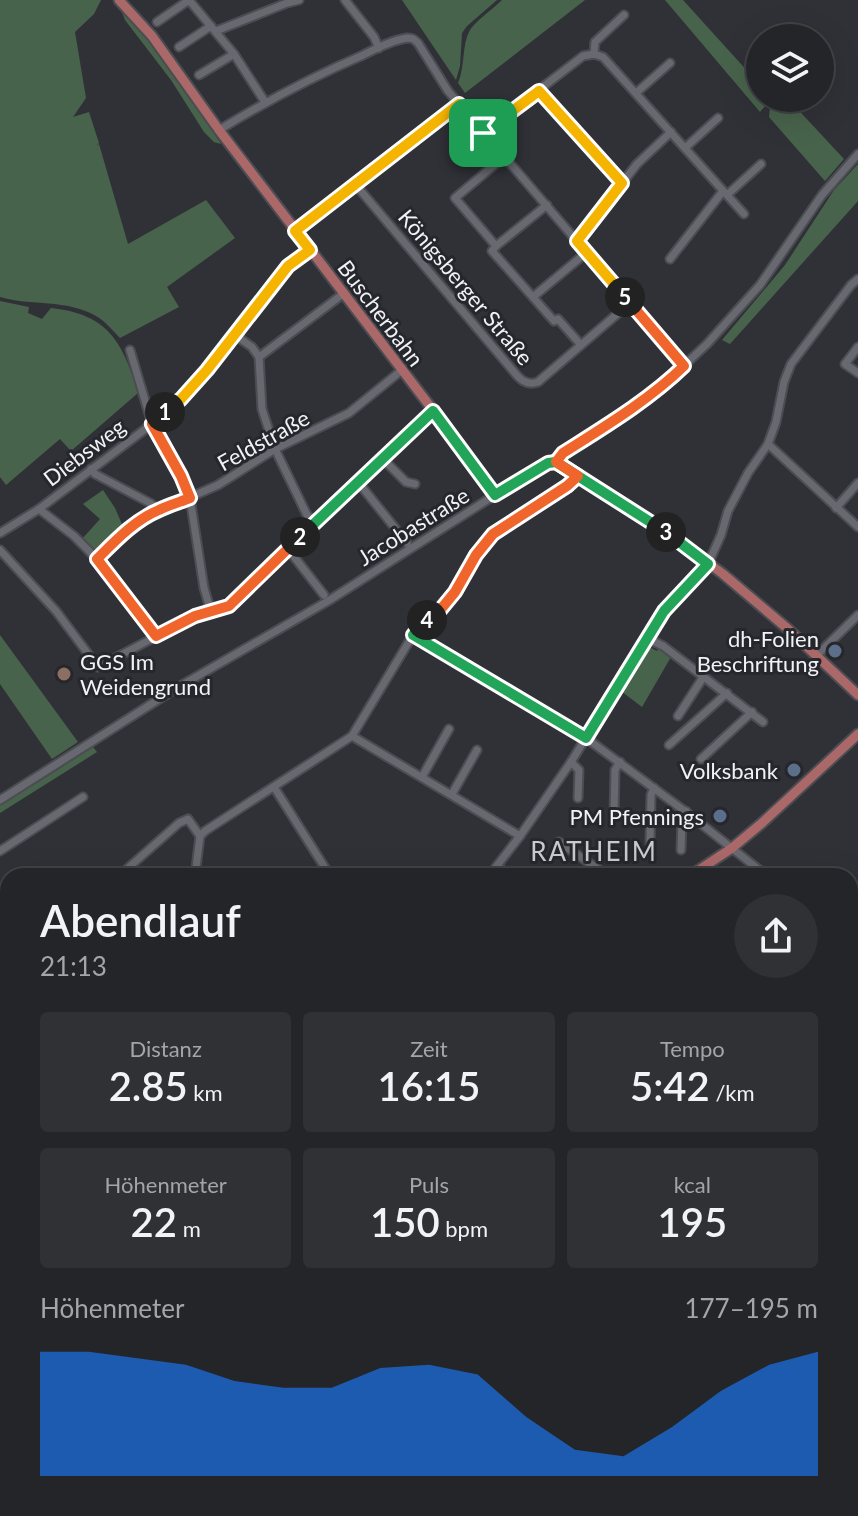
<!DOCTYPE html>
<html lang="de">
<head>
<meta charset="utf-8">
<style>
  :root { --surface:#242529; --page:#303135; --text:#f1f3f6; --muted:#a3a5a8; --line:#414246; --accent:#1a73e8 }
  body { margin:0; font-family:Lato,sans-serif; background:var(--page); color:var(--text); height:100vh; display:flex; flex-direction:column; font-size:30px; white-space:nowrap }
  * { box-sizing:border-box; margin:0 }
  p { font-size:26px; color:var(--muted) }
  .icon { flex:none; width:44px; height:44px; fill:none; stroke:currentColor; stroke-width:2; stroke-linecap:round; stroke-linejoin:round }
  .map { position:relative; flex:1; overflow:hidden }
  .panel { position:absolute; left:0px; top:868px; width:858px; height:648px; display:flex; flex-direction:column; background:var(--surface); border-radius:24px 24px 0 0; box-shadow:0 8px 32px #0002,0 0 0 2px var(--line) }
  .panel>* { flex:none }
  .fabs { position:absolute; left:746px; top:24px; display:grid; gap:16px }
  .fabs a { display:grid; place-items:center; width:88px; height:88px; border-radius:50%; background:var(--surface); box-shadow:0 8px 32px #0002,0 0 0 2px var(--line); font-size:40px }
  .pin { position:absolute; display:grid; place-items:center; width:68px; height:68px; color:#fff; margin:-34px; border-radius:16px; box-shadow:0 4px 12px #0006 }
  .km { position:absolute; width:40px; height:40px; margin:-20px; border-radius:50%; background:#222; color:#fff; font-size:22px; line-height:40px; text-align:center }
  .round { display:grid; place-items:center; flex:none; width:84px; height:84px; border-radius:42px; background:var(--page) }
  .head { display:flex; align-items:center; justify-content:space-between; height:136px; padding:0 40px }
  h1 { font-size:44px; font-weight:600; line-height:60px }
  .stats { display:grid; grid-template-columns:repeat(3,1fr); gap:12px; height:136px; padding:8px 40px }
  .stats div { display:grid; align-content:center; border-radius:8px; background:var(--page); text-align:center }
  .stats b { font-size:40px; font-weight:600 }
  .stats small { font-size:22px; font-weight:400 }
  .stats p { font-size:22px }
  .chart { height:224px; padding:16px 40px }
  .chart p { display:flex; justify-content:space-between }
  .chart svg { width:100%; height:144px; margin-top:8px; fill:var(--accent); opacity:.7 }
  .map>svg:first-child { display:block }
  .green { fill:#48634b }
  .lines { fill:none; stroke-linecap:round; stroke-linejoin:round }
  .stream { stroke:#00222f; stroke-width:2 }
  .minor-casing { stroke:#4c4d53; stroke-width:11 }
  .major-casing { stroke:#4c4d53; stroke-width:13 }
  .minor { stroke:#686970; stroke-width:7 }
  .major { stroke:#ab6869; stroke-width:9 }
  .split-1-casing { stroke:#fff; stroke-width:16 }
  .split-2-casing { stroke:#fff; stroke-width:16 }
  .split-3-casing { stroke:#fff; stroke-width:16 }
  .split-4-casing { stroke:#fff; stroke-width:16 }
  .split-5-casing { stroke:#fff; stroke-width:16 }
  .split-6-casing { stroke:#fff; stroke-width:16 }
  .split-1 { stroke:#f5b400; stroke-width:10 }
  .split-2 { stroke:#f0652b; stroke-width:10 }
  .split-3 { stroke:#22a559; stroke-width:10 }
  .split-4 { stroke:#22a559; stroke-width:10 }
  .split-5 { stroke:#f0652b; stroke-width:10 }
  .split-6 { stroke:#f5b400; stroke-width:10 }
  .service-dot { fill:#5c6f8a; stroke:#26272d; stroke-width:3 }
  .education-dot { fill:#8d6e63; stroke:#26272d; stroke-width:3 }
  .labels { text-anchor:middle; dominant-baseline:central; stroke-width:6; stroke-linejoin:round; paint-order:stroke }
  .street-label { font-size:22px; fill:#f1f2f6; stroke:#26272d }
  .poi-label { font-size:22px; fill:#f1f2f6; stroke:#26272d; text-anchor:end }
  .quarter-label { font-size:26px; letter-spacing:2px; fill:#c8cad2; stroke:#26272d }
</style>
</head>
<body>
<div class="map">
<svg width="858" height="1516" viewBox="0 0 858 1516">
  <rect width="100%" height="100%" fill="#303137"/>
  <g class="green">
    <path d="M 0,0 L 101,0 L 94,14 L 75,32 L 86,98 L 73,117 L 89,112 L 99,143 L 96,146 L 99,144 L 128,244 L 206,200 L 235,238 L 167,287 L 179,307 L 120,338 C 113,331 105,321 96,316 C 67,299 31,306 0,297 Z"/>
    <polygon points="402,0 497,0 467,26 462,33 460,66 456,80"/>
    <path d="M 502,0 L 585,0 L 465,93 L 458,83 C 465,67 462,45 469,32 C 474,22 493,9 502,0 Z"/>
    <polygon points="665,0 683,0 760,85 760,98 768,98 766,105 760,112"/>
    <path d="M 124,11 C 162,51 191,98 221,144 L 214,142 L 204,132 L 171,80 L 125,20 L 122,12 Z"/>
    <polygon points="771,98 778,98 787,107 790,101 844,159 825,181 769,117"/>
    <polygon points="858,164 858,201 730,344 722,340 785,265 834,190"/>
    <path d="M 0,301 L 29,307 L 28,313 L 42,319 L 51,308 C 108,314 123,342 138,393 L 71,451 L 60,439 L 6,485 L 0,477 Z"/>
    <polygon points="103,490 115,508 124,529 102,550 95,552 82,539 100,519 83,504"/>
    <polygon points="0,635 78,742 52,759 0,684"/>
    <polygon points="649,647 657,651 658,649 671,657 642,707 621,691 645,648"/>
    <polygon points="93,747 97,752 0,813 0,804 40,781"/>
    <polygon points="302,1508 362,1508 370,1516 294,1516"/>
  </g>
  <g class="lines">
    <g class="stream">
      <polyline points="0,959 8,964"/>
      <polyline points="665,1513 665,1508"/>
    </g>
    <g class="minor-casing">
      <g id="minor">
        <polyline points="345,0 374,37 379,48"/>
        <polyline points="157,22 189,0 234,54 265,102"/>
        <polyline points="216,31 287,3 299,0"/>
        <polyline points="179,47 211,26"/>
        <polyline points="594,54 595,42 624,15"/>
        <polyline points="199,75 234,54"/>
        <polyline points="539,91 622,183"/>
        <polyline points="636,93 670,63"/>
        <path d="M 219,130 C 265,102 312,77 361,56 C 375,49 392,40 407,38 C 414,38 413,39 418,43 L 448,91 L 684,366"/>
        <polyline points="483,133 583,56 594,54 603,57 744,214"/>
        <polyline points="685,148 718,118"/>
        <polyline points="505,156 455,198 496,246 492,251 554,321 558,319 581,345"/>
        <path d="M 355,184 L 509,366 C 517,375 523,387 538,382 L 630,303"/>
        <polyline points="727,195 761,164"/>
        <polyline points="295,231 459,104"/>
        <polyline points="577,241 637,164 671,132"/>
        <polyline points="496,246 547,205"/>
        <polyline points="670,259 723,191"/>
        <polyline points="533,297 587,252"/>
        <polyline points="235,335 252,347 259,357 262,409 275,449 307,515 316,523"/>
        <polyline points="858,347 845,364 858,373"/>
        <polyline points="130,350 152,424 181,476 190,498 204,588 211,612"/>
        <polyline points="259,357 343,294"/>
        <polyline points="768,444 858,527"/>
        <polyline points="382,458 406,482 415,484"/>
        <polyline points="556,462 563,453 663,385 707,344 760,285 822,195 858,154"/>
        <polyline points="91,469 95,474 150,503 158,510"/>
        <polyline points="358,482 407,543"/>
        <polyline points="836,508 858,483"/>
        <polyline points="39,509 74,536 97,559 156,636"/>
        <polyline points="0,533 39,509 152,424 181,399 207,370 288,266 310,250"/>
        <polyline points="288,549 324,595"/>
        <polyline points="0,550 56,611 98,667 195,616 229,606 433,411"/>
        <polyline points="97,559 134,525 145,517 218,485 275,449 349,413 402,370"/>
        <polyline points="413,635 586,738 686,812 767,876"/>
        <polyline points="647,638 663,646 763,722"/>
        <polyline points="816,656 858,615"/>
        <polyline points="678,716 704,676"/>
        <polyline points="352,736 520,836"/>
        <polyline points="669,745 727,693"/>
        <polyline points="701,759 752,712"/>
        <polyline points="571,762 579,770 578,798"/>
        <polyline points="422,777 449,729"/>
        <polyline points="274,787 327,871 333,876"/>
        <polyline points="452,794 477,750"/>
        <polyline points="0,800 175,689 328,601 495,495"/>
        <polyline points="614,816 615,770 620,762"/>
        <polyline points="200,836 205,831 352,736 416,630 441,609 455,592 476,555 489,539 508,523 567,486 578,476"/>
        <polyline points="559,842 608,876"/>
        <polyline points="650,843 651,795 654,788"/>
        <polyline points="681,850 682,820 686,811"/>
        <polyline points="0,851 83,797"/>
        <polyline points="497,866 510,876"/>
        <polyline points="119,876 179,823 188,819 200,836 195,876"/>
        <polyline points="489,876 520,836 571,762 664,611 708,564 721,535 728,511 748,473 768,444 776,422 784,382 791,364 851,285 858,279"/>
        <polyline points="850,935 858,941"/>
        <polyline points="850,1028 855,1024"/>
        <polyline points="0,1115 8,1102"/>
        <polyline points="0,1130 8,1136"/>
        <polyline points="850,1162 858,1165"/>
        <polyline points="850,1247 858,1223"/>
        <polyline points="850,1458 858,1458"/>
        <polyline points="176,1508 183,1516"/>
        <polyline points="479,1508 485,1516"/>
        <polyline points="628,1508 632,1516"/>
        <polyline points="74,1512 77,1516"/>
        <polyline points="151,1516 159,1508"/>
        <polyline points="437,1516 443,1508"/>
        <polyline points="687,1516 725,1511 735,1514"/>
      </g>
    </g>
    <g class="major-casing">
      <g id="major">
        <polyline points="119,0 152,36 219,130 439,418 495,495 548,463 556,462 560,464 657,525 723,574 788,629 858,695"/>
        <polyline points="690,876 732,848 762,823 858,734"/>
        <polyline points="0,966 8,970"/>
        <polyline points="0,1448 8,1436"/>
      </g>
    </g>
    <use href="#minor" class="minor"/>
    <use href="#major" class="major"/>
  </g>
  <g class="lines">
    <g class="split-1-casing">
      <polyline id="split-1" points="165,412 181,399 207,370 288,266 310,250 295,231 459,104 483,133"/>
    </g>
    <g class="split-2-casing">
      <path id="split-2" d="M 165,412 L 152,424 L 181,476 L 190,498 C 180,502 169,505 159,510 C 135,520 116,540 97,559 L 156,636 L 195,616 L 229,606 L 300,537"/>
    </g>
    <g class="split-3-casing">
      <polyline id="split-3" points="300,537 433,411 495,495 548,463 556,462 666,532"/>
    </g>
    <g class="split-4-casing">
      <polyline id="split-4" points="427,620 413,635 586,738 664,611 708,564 666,532"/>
    </g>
    <g class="split-5-casing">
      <path id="split-5" d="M 427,620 L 441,609 L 455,592 L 476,555 L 493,534 L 567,486 L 578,476 L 556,462 L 563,453 C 604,427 649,400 684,366 L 625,297"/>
    </g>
    <g class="split-6-casing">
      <polyline id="split-6" points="483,133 539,91 622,183 577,241 625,297"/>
    </g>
    <use href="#split-1" class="split-1"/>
    <use href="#split-2" class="split-2"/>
    <use href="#split-3" class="split-3"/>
    <use href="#split-4" class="split-4"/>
    <use href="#split-5" class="split-5"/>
    <use href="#split-6" class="split-6"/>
  </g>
  <g class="service-dot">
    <circle cx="835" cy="651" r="8"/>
    <circle cx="794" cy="770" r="8"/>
    <circle cx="720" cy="816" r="8"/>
  </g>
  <circle class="education-dot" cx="64" cy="674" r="8"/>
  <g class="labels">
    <g class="street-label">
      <text transform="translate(466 287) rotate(50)">Königsberger Straße</text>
      <text transform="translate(381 313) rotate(53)">Buscherbahn</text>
      <text transform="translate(263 440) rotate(-29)">Feldstraße</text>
      <text transform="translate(84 452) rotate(-37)">Diebsweg</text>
      <text transform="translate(413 526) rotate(-32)">Jacobastraße</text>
    </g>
    <g class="poi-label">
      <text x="819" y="638">dh-Folien<tspan x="819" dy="25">Beschriftung</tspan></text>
      <text x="80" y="661" text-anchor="start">GGS Im<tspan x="80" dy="25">Weidengrund</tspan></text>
      <text x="778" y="770">Volksbank</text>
      <text x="704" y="816">PM Pfennings</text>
    </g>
    <g class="quarter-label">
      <text x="594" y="851">RATHEIM</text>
    </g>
  </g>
</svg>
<div class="fabs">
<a><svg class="icon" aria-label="layers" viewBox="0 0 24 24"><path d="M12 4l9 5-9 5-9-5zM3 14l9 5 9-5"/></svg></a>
</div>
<div class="pin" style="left:483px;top:133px;background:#1e9e55"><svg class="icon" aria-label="arrive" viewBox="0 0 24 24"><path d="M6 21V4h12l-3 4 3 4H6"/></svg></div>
<b class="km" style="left:165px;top:412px">1</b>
<b class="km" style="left:300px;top:537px">2</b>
<b class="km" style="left:666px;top:532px">3</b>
<b class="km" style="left:427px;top:620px">4</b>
<b class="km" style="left:625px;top:297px">5</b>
<section class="panel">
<div class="head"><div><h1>Abendlauf</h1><p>21:13</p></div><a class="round"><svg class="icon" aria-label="share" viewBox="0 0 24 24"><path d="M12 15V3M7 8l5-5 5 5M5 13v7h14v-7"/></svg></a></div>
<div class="stats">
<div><p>Distanz</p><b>2.85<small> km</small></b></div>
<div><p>Zeit</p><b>16:15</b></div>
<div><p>Tempo</p><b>5:42<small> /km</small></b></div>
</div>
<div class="stats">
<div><p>Höhenmeter</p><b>22<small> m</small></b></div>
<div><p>Puls</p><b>150<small> bpm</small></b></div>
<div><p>kcal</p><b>195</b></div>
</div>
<div class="chart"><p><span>Höhenmeter</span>177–195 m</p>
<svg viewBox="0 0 160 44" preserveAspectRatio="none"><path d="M0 44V6L10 6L20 8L30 10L40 15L50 17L60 17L70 11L80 10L90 13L100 26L110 36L120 38L130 29L140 18L150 10L160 6V44z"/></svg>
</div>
</section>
</div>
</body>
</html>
